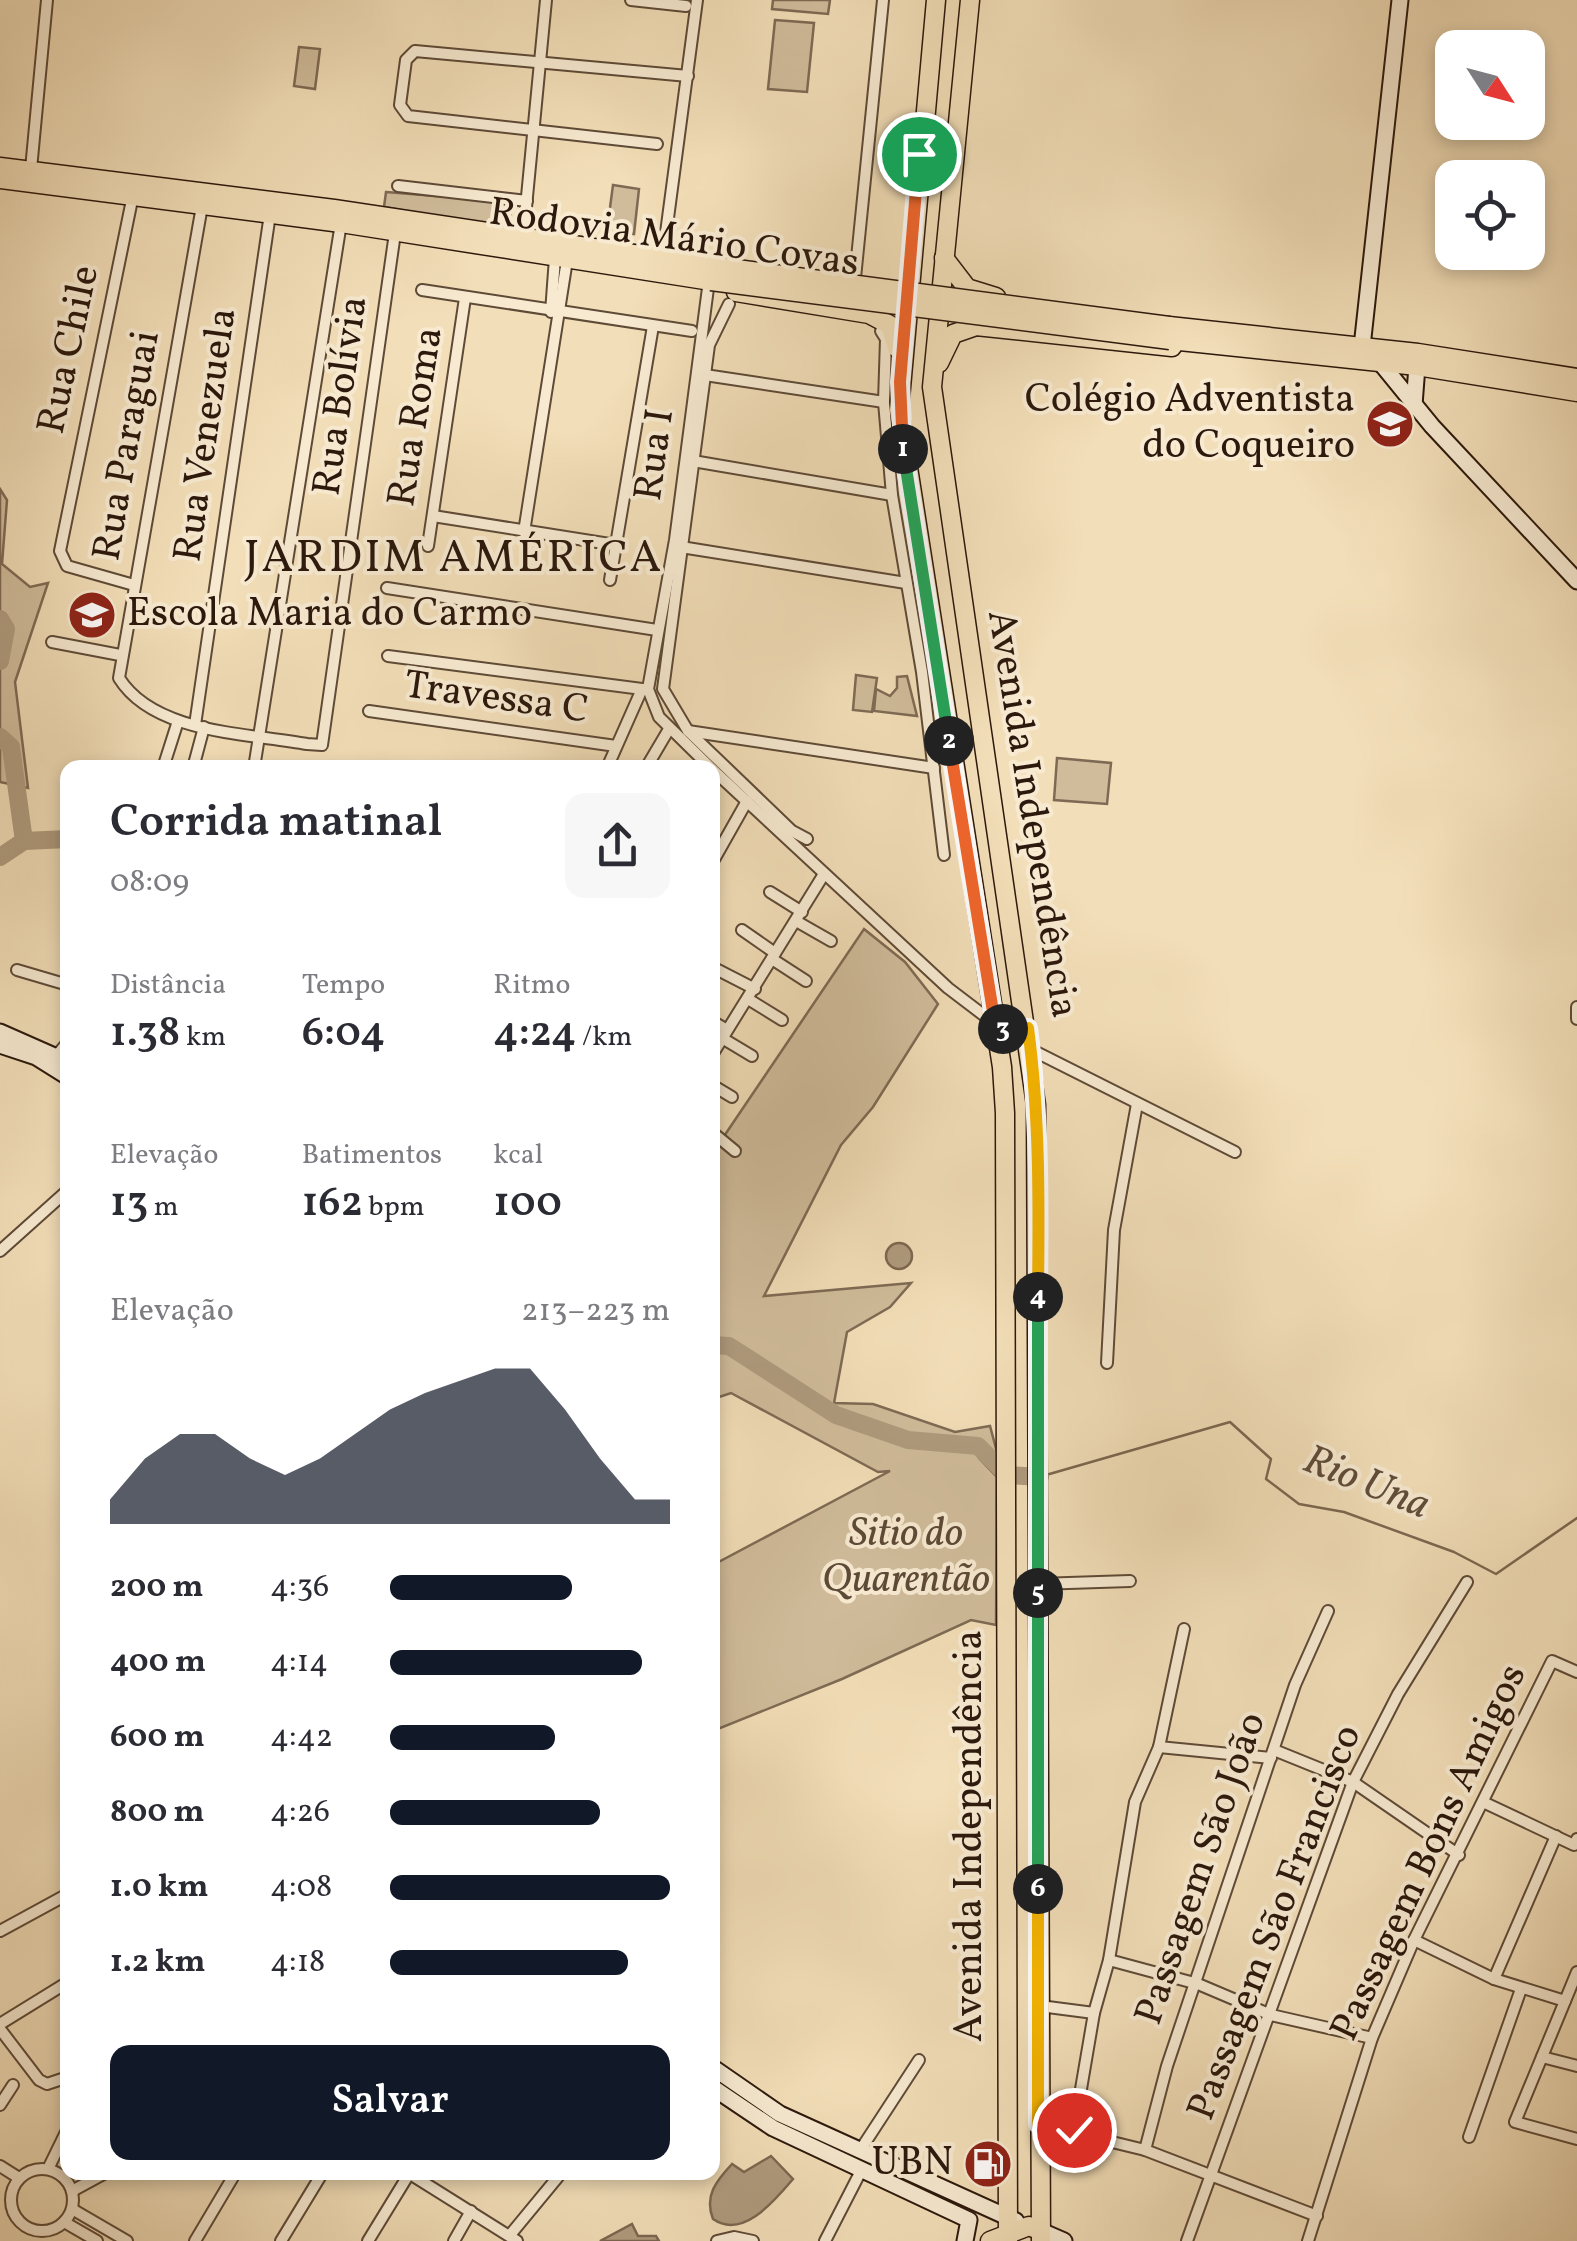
<!DOCTYPE html>
<html lang="pt">
<head>
<meta charset="utf-8">
<style>
  :root { --surface:#fff; --page:#f7f7f7; --text:#2b2b33; --muted:#7c7c81; --accent:#111827 }
  body { margin:0; font-family:Vollkorn,serif; background:var(--page); color:var(--text); height:100vh; display:flex; flex-direction:column; font-size:38px; white-space:nowrap }
  * { box-sizing:border-box; margin:0 }
  p { font-size:32px; color:var(--muted) }
  .icon { flex:none; width:55px; height:55px; fill:none; stroke:currentColor; stroke-width:2; stroke-linecap:round; stroke-linejoin:round }
  .map { position:relative; flex:1; overflow:hidden }
  .panel { position:absolute; left:60px; top:760px; width:660px; height:1420px; display:flex; flex-direction:column; background:var(--surface); border-radius:20px; box-shadow:0 5px 15px #0003 }
  .panel>* { flex:none }
  .needle { width:65px; rotate:126deg }
  .fabs { position:absolute; left:1435px; top:30px; display:grid; gap:20px }
  .fabs a { display:grid; place-items:center; width:110px; height:110px; border-radius:20px; background:var(--surface); box-shadow:0 5px 15px #0003; font-size:50px }
  .pin { position:absolute; display:grid; place-items:center; width:85px; height:85px; color:#fff; margin:-42px; border:5px solid #fff; border-radius:50%; box-shadow:0 2px 10px #0007 }
  .km { position:absolute; width:50px; height:50px; margin:-25px; border-radius:50%; background:#222; color:#fff; font-size:28px; line-height:50px; text-align:center }
  .round { display:grid; place-items:center; flex:none; width:105px; height:105px; border-radius:20px; background:var(--page) }
  .headline { display:flex; align-items:center; justify-content:space-between; height:170px; padding:0 50px }
  h1 { font-size:45px; font-weight:600; line-height:75px }
  .stats { display:grid; grid-template-columns:repeat(3,1fr); gap:15px; height:170px; padding:10px 50px }
  .stats div { display:grid; align-content:center }
  .stats b { font-size:42px; font-weight:600 }
  .stats small { font-size:28px; font-weight:400 }
  .stats p { font-size:28px }
  .chart { height:280px; padding:20px 50px }
  .chart p { display:flex; justify-content:space-between }
  .chart svg { width:100%; height:180px; margin-top:10px; fill:var(--accent); opacity:.7 }
  .primary-button { display:flex; gap:20px; margin-top:auto; padding:20px 50px }
  .primary-button a { flex:1; height:115px; border-radius:20px; background:var(--accent); color:#fff; font-size:40px; font-weight:600; line-height:115px; text-align:center }
  ul { padding:0 50px; list-style:none; font-size:32px }
  li { display:grid; grid-template-columns:160px 120px 1fr; align-items:center; height:75px }
  li i { height:25px; border-radius:12px; background:var(--accent) }
  .map>svg:first-child { display:block }
  .green { fill:#d0bc9b; stroke:#7e6a54; stroke-width:2.5 }
  .water { fill:#af9b7e; stroke:#7b6750; stroke-width:2.5 }
  .lines { fill:none; stroke-linecap:round; stroke-linejoin:round }
  .stream { stroke:#7b6750; stroke-width:2.5 }
  .river { stroke:#af9b7e; stroke-width:18 }
  .street-casing { stroke:#5e4a37; stroke-width:14 }
  .secondary-casing { stroke:#2c180c; stroke-width:19 }
  .primary-casing { stroke:#2c180c; stroke-width:21 }
  .street { stroke:#f7ead1; stroke-width:10 }
  .secondary { stroke:#f7ead1; stroke-width:15 }
  .primary { stroke:#f2deb8; stroke-width:18 }
  .primary-bridge-casing { stroke:#2c180c; stroke-width:21; stroke-linecap:butt }
  .primary-bridge { stroke:#f2deb8; stroke-width:18 }
  .split-1-casing { stroke:#fff; stroke-width:20 }
  .split-2-casing { stroke:#fff; stroke-width:20 }
  .split-3-casing { stroke:#fff; stroke-width:20 }
  .split-4-casing { stroke:#fff; stroke-width:20 }
  .split-5-casing { stroke:#fff; stroke-width:20 }
  .split-6-casing { stroke:#fff; stroke-width:20 }
  .split-7-casing { stroke:#fff; stroke-width:20 }
  .split-1 { stroke:#f0652b; stroke-width:12 }
  .split-2 { stroke:#22a559; stroke-width:12 }
  .split-3 { stroke:#f0652b; stroke-width:12 }
  .split-4 { stroke:#f5b400; stroke-width:12 }
  .split-5 { stroke:#22a559; stroke-width:12 }
  .split-6 { stroke:#22a559; stroke-width:12 }
  .split-7 { stroke:#f5b400; stroke-width:12 }
  .labels { text-anchor:middle; dominant-baseline:central; stroke-width:8; stroke-linejoin:round; paint-order:stroke }
  .street-label { font-size:40px; fill:#2c180c; stroke:#f7ead1 }
  .poi-label { font-size:40px; fill:#2c180c; stroke:#f7ead1; text-anchor:end }
  .park-label { font-size:40px; font-style:italic; fill:#5d4937; stroke:#f7ead1 }
  .water-label { font-size:42px; font-style:italic; fill:#604c3a; stroke:#f7ead1 }
  .quarter-label { font-size:45px; letter-spacing:2.5px; fill:#2c180c; stroke:#f7ead1 }
</style>
</head>
<body>
<div class="map">
<svg width="1577" height="2241" viewBox="0 0 1577 2241">
  <rect width="100%" height="100%" fill="#f2deb8"/>
  <filter id="stains"><feTurbulence type="fractalNoise" baseFrequency=".002" numOctaves="4"/><feColorMatrix values="0 0 0 0 .2 0 0 0 0 .09 0 0 0 0 .02 0 0 0 .5 -.17"/></filter>
  <radialGradient id="worn" r=".72"><stop offset=".6" stop-color="#630" stop-opacity="0"/><stop offset="1" stop-color="#630" stop-opacity=".3"/></radialGradient>
  <g class="green">
    <polygon points="773,0 830,0 828,14 772,9"/>
    <polygon points="775,20 814,23 807,92 768,89"/>
    <polygon points="299,47 320,49 315,89 294,86"/>
    <polygon points="613,185 639,189 634,234 607,230"/>
    <polygon points="386,192 511,202 510,229 384,207"/>
    <polygon points="0,489 7,500 2,564 30,587 48,583 15,682 28,788 0,782"/>
    <polygon points="856,675 877,678 872,712 853,710"/>
    <polygon points="907,676 917,716 874,711 876,689 890,696 897,688 897,677"/>
    <polygon points="1057,758 1111,763 1107,804 1054,800"/>
    <polygon points="864,929 905,962 938,1004 873,1107 841,1145 764,1296 911,1283 890,1307 847,1332 834,1403 873,1404 955,1432 990,1426 998,1456 980,1459 997,1477 996,1625 971,1620 842,1679 713,1731 713,1565 890,1471 878,1472 731,1393 713,1399 712,1154"/>
  </g>
  <g class="water">
    <circle cx="899" cy="1256" r="13"/>
    <path d="M 771,2156 L 793,2179 C 775,2200 743,2240 713,2219 C 704,2196 716,2181 732,2164 L 744,2172 Z"/>
    <polygon points="632,2224 638,2236 656,2236 659,2241 600,2241"/>
  </g>
  <g class="lines">
    <polyline class="stream" points="1046,1475 1230,1422 1271,1459 1266,1479 1299,1504 1344,1512 1454,1552 1496,1574 1577,1518"/>
    <g class="river">
      <polyline points="0,619 6,629 0,661"/>
      <polyline points="0,737 11,747 24,841 68,839"/>
      <polyline points="0,857 24,841"/>
      <polyline points="712,1345 729,1346 836,1415 908,1440 978,1446 1007,1475 1040,1477"/>
    </g>
    <g class="street-casing">
      <g id="street">
        <polyline points="631,0 686,6"/>
        <polyline points="657,144 408,116 400,105 406,60 415,51 688,76"/>
        <polyline points="31,169 47,0"/>
        <polyline points="398,186 527,201"/>
        <polyline points="133,195 60,551 67,566 134,585"/>
        <path d="M 202,206 L 119,678 C 154,734 248,733 307,744 L 322,745 L 395,233"/>
        <polyline points="523,238 546,0"/>
        <polyline points="664,248 697,0"/>
        <polyline points="855,278 883,0"/>
        <polyline points="708,288 675,540 648,689 659,717 711,768"/>
        <polyline points="422,290 692,331"/>
        <polyline points="729,304 709,345 663,689 688,731 792,831 807,839"/>
        <polyline points="551,312 555,258"/>
        <polyline points="881,331 886,339 884,402 892,495 922,672 944,855"/>
        <polyline points="705,375 884,402"/>
        <polyline points="693,461 892,495"/>
        <polyline points="433,516 616,545"/>
        <polyline points="524,532 567,260"/>
        <polyline points="428,546 465,298"/>
        <polyline points="681,547 906,583"/>
        <polyline points="610,580 653,326"/>
        <polyline points="387,588 657,630"/>
        <polyline points="52,642 120,655"/>
        <polyline points="388,656 642,689"/>
        <polyline points="369,711 616,746"/>
        <polyline points="195,725 270,214"/>
        <polyline points="688,731 934,768"/>
        <polyline points="163,768 178,721"/>
        <polyline points="193,768 204,727"/>
        <polyline points="254,768 341,223"/>
        <polyline points="607,768 642,689 647,689"/>
        <polyline points="646,768 669,729"/>
        <polyline points="712,769 948,988 994,1023"/>
        <polyline points="712,863 747,801"/>
        <polyline points="770,892 802,912"/>
        <polyline points="796,921 831,941"/>
        <polyline points="742,930 775,953"/>
        <polyline points="772,959 806,981"/>
        <polyline points="716,969 755,989"/>
        <polyline points="17,970 68,985"/>
        <polyline points="748,999 782,1020"/>
        <polyline points="1577,1007 1577,1019"/>
        <polyline points="712,1021 727,1030"/>
        <polyline points="722,1038 752,1056"/>
        <polyline points="1030,1049 1235,1152"/>
        <polyline points="57,1055 68,1042"/>
        <polyline points="712,1055 824,874"/>
        <polyline points="712,1085 732,1097"/>
        <polyline points="712,1132 735,1151"/>
        <polyline points="0,1251 68,1190"/>
        <polyline points="1107,1363 1114,1230 1137,1104"/>
        <polyline points="1038,1584 1130,1581"/>
        <polyline points="1159,1747 1271,1758"/>
        <polyline points="1274,1750 1353,1782 1459,1855"/>
        <polyline points="1483,1802 1574,1845 1577,1839"/>
        <polyline points="0,1931 68,1894"/>
        <polyline points="1414,1940 1494,1979 1565,2001"/>
        <polyline points="1109,1960 1198,1984 1271,2015 1372,2038"/>
        <polyline points="1577,1972 1515,2122 1577,2139"/>
        <polyline points="1494,1979 1556,1836"/>
        <polyline points="1040,2006 1094,2013"/>
        <polyline points="0,2024 68,1982"/>
        <polyline points="0,2029 39,2080 47,2084 68,2077"/>
        <polyline points="1542,2057 1577,2066"/>
        <polyline points="0,2105 13,2085"/>
        <polyline points="1038,2124 1145,2150 1317,2216"/>
        <polyline points="1074,2130 1094,2013 1109,1960 1135,1802 1159,1747 1184,1629"/>
        <polyline points="1469,2137 1521,1989"/>
        <polyline points="1145,2150 1167,2066 1295,1685 1328,1611"/>
        <polyline points="859,2152 919,2060"/>
        <polyline points="0,2166 19,2178"/>
        <circle cx="42" cy="2200" r="31"/>
        <polyline points="48,2169 68,2128"/>
        <polyline points="407,2172 517,2241"/>
        <polyline points="72,2191 107,2172"/>
        <polyline points="72,2209 127,2241"/>
        <polyline points="64,2222 97,2241"/>
        <polyline points="510,2235 562,2172"/>
        <polyline points="195,2241 236,2172"/>
        <polyline points="281,2241 323,2172"/>
        <polyline points="368,2241 409,2174"/>
        <polyline points="454,2241 471,2211"/>
        <polyline points="717,2241 734,2237 753,2241"/>
        <polyline points="825,2241 862,2169"/>
        <polyline points="1187,2241 1353,1782 1398,1694 1467,1582"/>
        <polyline points="1308,2241 1372,2038 1414,1940 1552,1661 1577,1672"/>
      </g>
    </g>
    <g class="secondary-casing">
      <g id="secondary">
        <polyline points="1361,356 1400,0"/>
        <polyline points="1379,361 1432,426 1577,581"/>
        <polyline points="1414,405 1417,366"/>
        <polyline points="0,1032 68,1062"/>
        <polyline points="0,1045 36,1057 68,1077"/>
        <polyline points="712,2067 780,2114 1016,2221"/>
        <polyline points="712,2087 773,2128 969,2220 965,2241"/>
        <polyline points="1041,2231 1064,2241"/>
      </g>
    </g>
    <g class="primary-casing">
      <g id="primary">
        <polyline points="936,0 899,410 1002,1067 1005,1113 1008,2241"/>
        <polyline points="970,0 932,387 1036,1105 1041,2241"/>
        <polyline points="0,167 334,209 714,266"/>
        <polyline points="0,179 341,223 711,281"/>
        <polyline points="944,258 967,288 996,297"/>
        <polyline points="736,292 869,314 890,325 897,348"/>
        <polyline points="1169,326 1418,353 1577,378"/>
        <polyline points="1170,340 1417,366 1577,392"/>
        <polyline points="939,363 953,334 976,326 1172,347"/>
        <polyline points="990,2241 1029,2226 1041,2231"/>
      </g>
    </g>
    <use href="#street" class="street"/>
    <use href="#secondary" class="secondary"/>
    <use href="#primary" class="primary"/>
    <g class="primary-bridge-casing">
      <g id="primary-bridge">
        <polyline points="714,266 1169,326"/>
        <polyline points="711,281 1170,340"/>
      </g>
    </g>
    <use href="#primary-bridge" class="primary-bridge"/>
  </g>
  <g class="lines">
    <g class="split-1-casing">
      <polyline id="split-1" points="903,449 900,382 919,154"/>
    </g>
    <g class="split-2-casing">
      <polyline id="split-2" points="903,449 949,741"/>
    </g>
    <g class="split-3-casing">
      <polyline id="split-3" points="949,741 995,1024 1003,1029"/>
    </g>
    <g class="split-4-casing">
      <path id="split-4" d="M 1003,1029 L 1028,1028 C 1040,1118 1039,1207 1038,1297"/>
    </g>
    <g class="split-5-casing">
      <polyline id="split-5" points="1038,1593 1038,1297"/>
    </g>
    <g class="split-6-casing">
      <polyline id="split-6" points="1038,1889 1038,1593"/>
    </g>
    <g class="split-7-casing">
      <polyline id="split-7" points="1038,1889 1038,2124 1074,2130"/>
    </g>
    <use href="#split-1" class="split-1"/>
    <use href="#split-2" class="split-2"/>
    <use href="#split-3" class="split-3"/>
    <use href="#split-4" class="split-4"/>
    <use href="#split-5" class="split-5"/>
    <use href="#split-6" class="split-6"/>
    <use href="#split-7" class="split-7"/>
  </g>
  <defs>
    <g id="school-disc" transform="scale(2.5)"><circle r="9.5" fill="#8f2418" stroke="#f7ead1"/><path d="M0-5L7-2L0 1L-7-2ZM-4 1L0 2.5L4 1V4Q0 6-4 4Z" fill="#fff"/></g>
    <g id="fuel-disc" transform="scale(2.5)"><circle r="9.5" fill="#8f2418" stroke="#f7ead1"/><path d="M-5.5-6h7V0h2V4h1.3V-2.5L3-4.5l.8-.8L6-3V5H2.5V1h-1V6h-7ZM-4.2-4.7v3.2H.2V-4.7Z" fill="#fff"/></g>
  </defs>
  <g fill-rule="evenodd">
    <use href="#school-disc" x="1390" y="424"/>
    <use href="#school-disc" x="92" y="615"/>
    <use href="#fuel-disc" x="988" y="2164"/>
  </g>
  <g class="labels">
    <g class="street-label">
      <text transform="translate(674 239) rotate(8)">Rodovia Mário Covas</text>
      <text transform="translate(70 350) rotate(-78)">Rua Chile</text>
      <text transform="translate(342 396) rotate(-82)">Rua Bolívia</text>
      <text transform="translate(417 417) rotate(-81)">Rua Roma</text>
      <text transform="translate(207 435) rotate(-82)">Rua Venezuela</text>
      <text transform="translate(128 446) rotate(-80)">Rua Paraguai</text>
      <text transform="translate(656 455) rotate(-82)">Rua I</text>
      <text transform="translate(496 699) rotate(8)">Travessa C</text>
      <text transform="translate(1031 814) rotate(81)">Avenida Independência</text>
      <text transform="translate(971 1836) rotate(-90)">Avenida Independência</text>
      <text transform="translate(1430 1853) rotate(-65)">Passagem Bons Amigos</text>
      <text transform="translate(1202 1869) rotate(-71)">Passagem São João</text>
      <text transform="translate(1276 1923) rotate(-69)">Passagem São Francisco</text>
    </g>
    <g class="poi-label">
      <text x="1355" y="401">Colégio Adventista<tspan x="1355" dy="46">do Coqueiro</tspan></text>
      <text x="127" y="615" text-anchor="start">Escola Maria do Carmo</text>
      <text x="953" y="2164">UBN</text>
    </g>
    <g class="park-label">
      <text x="906" y="1535">Sitio do<tspan x="906" dy="46">Quarentão</tspan></text>
    </g>
    <g class="water-label">
      <text transform="translate(1366 1484) rotate(22)">Rio Una</text>
    </g>
    <g class="quarter-label">
      <text x="454" y="559">JARDIM AMÉRICA</text>
    </g>
  </g>
  <rect width="100%" height="100%" filter="url(#stains)"/>
  <rect width="100%" height="100%" fill="url(#worn)"/>
</svg>
<div class="fabs">
<a><svg class="needle" viewBox="-14 -14 28 28"><path d="M0-13l5 13h-10z" fill="#e53935"/><path d="M0 13l5-13h-10z" fill="#7c7c81"/></svg></a>
<a><svg class="icon" aria-label="locate" viewBox="0 0 24 24"><circle cx="12" cy="12" r="6"/><path d="M12 2v4M12 18v4M2 12h4M18 12h4"/></svg></a>
</div>
<div class="pin" style="left:919px;top:154px;background:#1e9e55"><svg class="icon" aria-label="arrive" viewBox="0 0 24 24"><path d="M6 21V4h12l-3 4 3 4H6"/></svg></div>
<div class="pin" style="left:1074px;top:2130px;background:#d93025"><svg class="icon" aria-label="check" viewBox="0 0 24 24"><path d="M5 12l5 5 9-10"/></svg></div>
<b class="km" style="left:903px;top:449px">1</b>
<b class="km" style="left:949px;top:741px">2</b>
<b class="km" style="left:1003px;top:1029px">3</b>
<b class="km" style="left:1038px;top:1297px">4</b>
<b class="km" style="left:1038px;top:1593px">5</b>
<b class="km" style="left:1038px;top:1889px">6</b>
<section class="panel">
<div class="headline"><div><h1>Corrida matinal</h1><p>08:09</p></div><a class="round"><svg class="icon" aria-label="share" viewBox="0 0 24 24"><path d="M12 15V3M7 8l5-5 5 5M5 13v7h14v-7"/></svg></a></div>
<div class="stats">
<div><p>Distância</p><b>1.38<small> km</small></b></div>
<div><p>Tempo</p><b>6:04</b></div>
<div><p>Ritmo</p><b>4:24<small> /km</small></b></div>
</div>
<div class="stats">
<div><p>Elevação</p><b>13<small> m</small></b></div>
<div><p>Batimentos</p><b>162<small> bpm</small></b></div>
<div><p>kcal</p><b>100</b></div>
</div>
<div class="chart"><p><span>Elevação</span>213–223 m</p>
<svg viewBox="0 0 160 44" preserveAspectRatio="none"><path d="M0 44V38L10 28L20 22L30 22L40 28L50 32L60 28L70 22L80 16L90 12L100 9L110 6L120 6L130 16L140 28L150 38L160 38V44z"/></svg>
</div>
<ul>
<li><b>200 m</b>4:36<i style="width:65%"></i></li>
<li><b>400 m</b>4:14<i style="width:90%"></i></li>
<li><b>600 m</b>4:42<i style="width:59%"></i></li>
<li><b>800 m</b>4:26<i style="width:75%"></i></li>
<li><b>1.0 km</b>4:08<i style="width:100%"></i></li>
<li><b>1.2 km</b>4:18<i style="width:85%"></i></li>
</ul>
<div class="primary-button"><a>Salvar</a></div>
</section>
</div>
</body>
</html>
